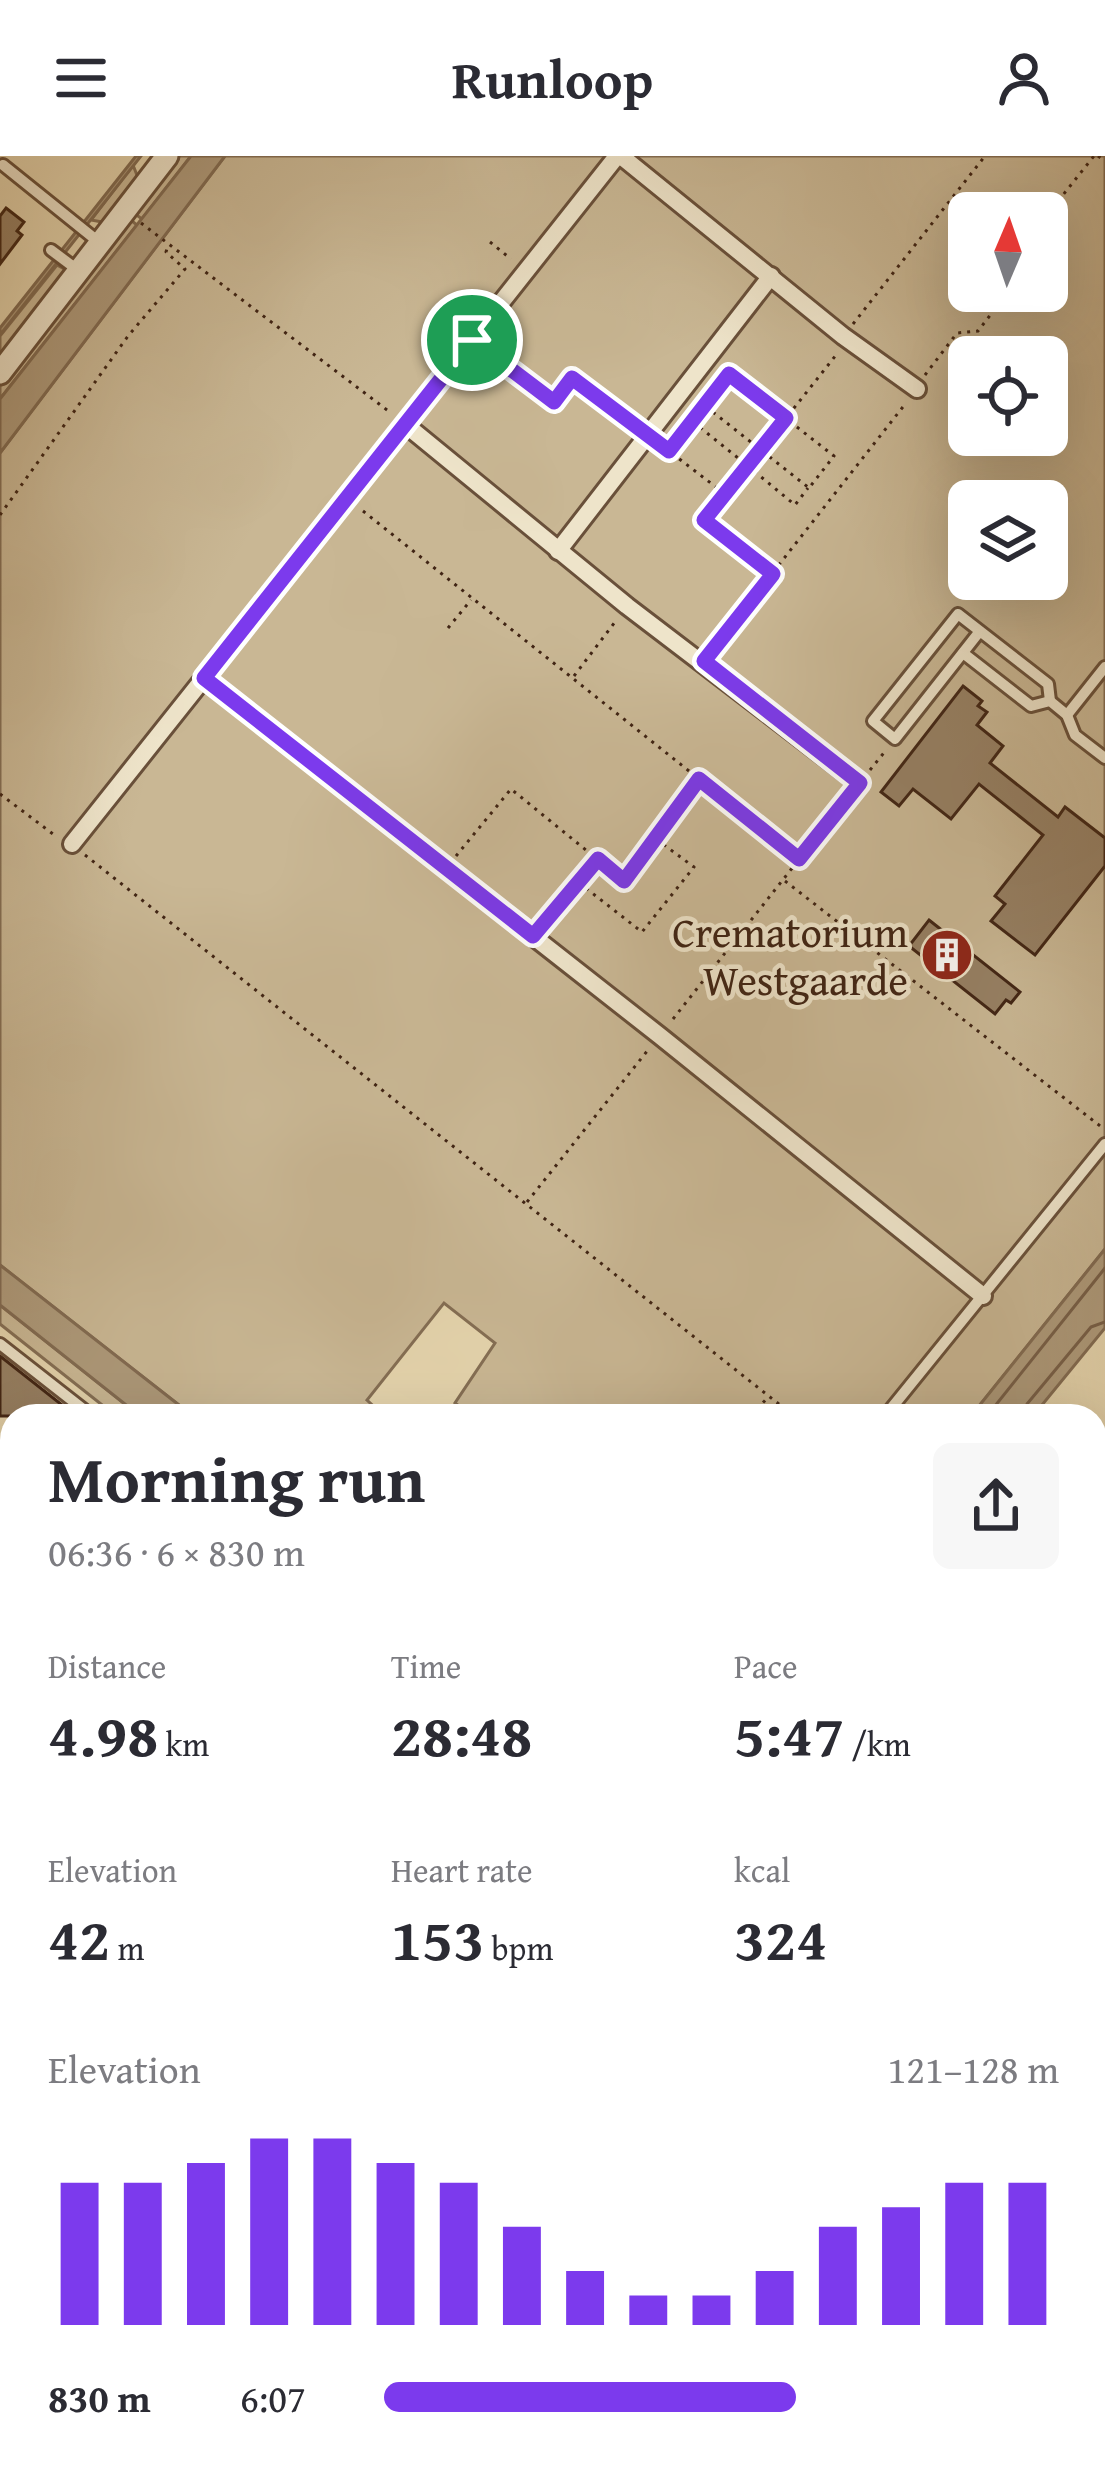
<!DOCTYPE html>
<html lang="en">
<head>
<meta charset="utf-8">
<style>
  :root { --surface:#fff; --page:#f7f7f7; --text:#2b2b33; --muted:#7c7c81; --accent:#7c3aed }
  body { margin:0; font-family:"Gentium Book Plus",serif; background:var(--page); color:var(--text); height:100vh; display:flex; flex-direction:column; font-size:45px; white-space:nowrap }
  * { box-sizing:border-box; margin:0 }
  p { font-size:39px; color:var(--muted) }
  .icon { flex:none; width:66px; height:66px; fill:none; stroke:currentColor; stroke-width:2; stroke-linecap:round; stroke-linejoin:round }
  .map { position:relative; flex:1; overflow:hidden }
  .sheet { position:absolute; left:0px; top:1248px; width:1107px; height:1065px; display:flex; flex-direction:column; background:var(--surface); border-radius:36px 36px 0 0; box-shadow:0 12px 48px #0002 }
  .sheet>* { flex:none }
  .needle { width:78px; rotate:2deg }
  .controls { position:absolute; left:948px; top:36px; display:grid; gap:24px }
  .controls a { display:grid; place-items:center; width:120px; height:120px; border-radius:18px; background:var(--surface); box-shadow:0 12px 48px #0002; font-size:60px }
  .pin { position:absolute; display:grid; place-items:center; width:102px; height:102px; color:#fff; margin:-51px; border:6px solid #fff; border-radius:50%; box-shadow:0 3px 12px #0007 }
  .round { display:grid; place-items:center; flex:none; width:126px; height:126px; border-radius:18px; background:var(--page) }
  .overview { display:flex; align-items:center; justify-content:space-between; height:204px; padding:0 48px }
  h1 { font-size:66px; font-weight:700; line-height:90px }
  .metrics { display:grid; grid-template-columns:repeat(3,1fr); gap:18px; height:204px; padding:12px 48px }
  .metrics div { display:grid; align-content:center }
  .metrics b { font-size:60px; font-weight:700 }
  .metrics small { font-size:33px; font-weight:400 }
  .metrics p { font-size:33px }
  .chart { height:336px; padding:24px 48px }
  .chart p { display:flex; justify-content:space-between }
  .chart svg { width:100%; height:216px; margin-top:12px; stroke:var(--accent); stroke-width:6 }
  ul { padding:0 48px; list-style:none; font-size:39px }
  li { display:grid; grid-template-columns:192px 144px 1fr; align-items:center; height:90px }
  li i { height:30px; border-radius:15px; background:var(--accent) }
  header { display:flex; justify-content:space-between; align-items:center; height:156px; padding:0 48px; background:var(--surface); font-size:54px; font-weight:700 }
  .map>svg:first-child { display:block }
  .green { fill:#c9b794; stroke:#846e54; stroke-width:3; fill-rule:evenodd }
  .water { fill:#ad997a; stroke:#816a51; stroke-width:3 }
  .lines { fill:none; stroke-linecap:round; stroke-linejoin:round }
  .shore { stroke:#765e47; stroke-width:3 }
  .building { fill:#968064; stroke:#402414; stroke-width:3 }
  .service-casing { stroke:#69503a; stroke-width:16 }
  .pedestrian-casing { stroke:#69503a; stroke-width:22 }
  .minor-casing { stroke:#69503a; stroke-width:27 }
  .tertiary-casing { stroke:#69503a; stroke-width:33 }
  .secondary-casing { stroke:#402414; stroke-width:36 }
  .path { stroke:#402414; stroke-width:3; stroke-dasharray:3 6; stroke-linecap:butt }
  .service { stroke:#eee4ca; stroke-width:10 }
  .pedestrian { stroke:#eee4ca; stroke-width:16 }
  .minor { stroke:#eee4ca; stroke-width:21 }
  .tertiary { stroke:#eee4ca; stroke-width:27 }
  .secondary { stroke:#eee4ca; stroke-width:30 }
  .tram { stroke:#402414; stroke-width:3 }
  .route-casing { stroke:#fff; stroke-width:24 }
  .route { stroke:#7c3aed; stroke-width:15 }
  .labels { text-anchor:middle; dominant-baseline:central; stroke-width:9; stroke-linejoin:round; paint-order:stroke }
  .poi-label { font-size:42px; fill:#402414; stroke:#eee4ca; text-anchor:end }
</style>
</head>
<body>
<header><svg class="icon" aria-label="menu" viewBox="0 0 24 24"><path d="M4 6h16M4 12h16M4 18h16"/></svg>Runloop<svg class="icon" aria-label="person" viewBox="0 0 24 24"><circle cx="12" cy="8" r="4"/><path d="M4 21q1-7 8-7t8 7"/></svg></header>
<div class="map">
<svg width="1105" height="2312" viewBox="0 0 1105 2312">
  <rect width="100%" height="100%" fill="#e5d5ae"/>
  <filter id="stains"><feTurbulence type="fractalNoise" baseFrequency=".00167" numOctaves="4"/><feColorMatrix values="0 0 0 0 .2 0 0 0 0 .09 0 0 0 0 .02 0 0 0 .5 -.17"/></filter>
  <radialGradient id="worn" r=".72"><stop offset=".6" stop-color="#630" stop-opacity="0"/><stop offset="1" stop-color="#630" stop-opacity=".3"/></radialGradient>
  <g class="green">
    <polygon points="176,0 191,0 142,63 135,58"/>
    <path d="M 225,0 L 1105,0 L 1105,1093 L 971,1260 L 683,1260 L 667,1250 L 656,1260 L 472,1260 L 455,1247 L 495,1187 L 444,1147 L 367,1244 L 384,1260 L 193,1260 L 0,1109 L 0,297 ZM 969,57 L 1047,57 L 1047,135 L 969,135 ZM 969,201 L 1047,201 L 1047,279 L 969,279 ZM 969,345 L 1047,345 L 1047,423 L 969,423 Z"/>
    <polygon points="133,9 140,27 108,67 91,64"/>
    <polygon points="127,61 137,69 0,243 0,223"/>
    <polygon points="57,109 66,114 65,121 0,206 0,180"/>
    <polygon points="0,1149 140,1260 116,1260 0,1168"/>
    <polygon points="0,1598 9,1604 12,1601 12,1652 0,1667"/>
    <polygon points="1105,1605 1105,1792 1095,1805 1095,1623"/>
    <polygon points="0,1773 12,1783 12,1864 0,1854"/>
    <polygon points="1105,1897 1105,1982 1095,1995 1095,1911"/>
    <polygon points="10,2295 12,2301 102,2301 89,2312 10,2312"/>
    <polygon points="413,2301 538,2301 501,2312 417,2312"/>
    <polygon points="685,2301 778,2301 772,2312 701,2312"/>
  </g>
  <g class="water">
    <polygon points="136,0 141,0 0,179 0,172"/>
    <polygon points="191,0 225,0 0,297 0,243"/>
    <polygon points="1105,1093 1105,1172 1033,1260 971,1260"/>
    <polygon points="0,1109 193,1260 140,1260 0,1149"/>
    <polygon points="1105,1792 1105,1897 1095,1911 1095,1805"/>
    <polygon points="538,2301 685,2301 701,2312 501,2312"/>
  </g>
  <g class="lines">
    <g class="shore">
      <polyline points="987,1260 1105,1112"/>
      <polyline points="1024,1260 1027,1248 1091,1171 1105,1166"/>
    </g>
  </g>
  <g class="building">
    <polygon points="6,52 24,66 17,75 22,79 0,108 0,60"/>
    <polygon points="963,530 982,545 978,550 987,556 977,569 1003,590 990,607 1058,661 1065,651 1105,682 1105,710 1035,799 991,765 1005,748 995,740 1043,679 979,628 951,663 913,633 899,650 881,636"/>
    <polygon points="929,764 1020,836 1011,847 1006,844 995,858 909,790"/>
    <polygon points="0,1200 76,1260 0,1260"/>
  </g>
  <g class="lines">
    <g class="service-casing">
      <g id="service">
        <polyline points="3,9 100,87"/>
        <polyline points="51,94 79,115"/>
        <polyline points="980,475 895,583 873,565 958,458 1048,528 1050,545"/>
        <polyline points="963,497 1031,550 1050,545 1067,559 1075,579 1105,602"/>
        <polyline points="1067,559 1105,511"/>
        <polyline points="0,1188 92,1260"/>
        <polyline points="885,1260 1105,988"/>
        <polyline points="0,1490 12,1495"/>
        <polyline points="0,1575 12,1559"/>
        <polyline points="0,2072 12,2070"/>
        <polyline points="5,2312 4,2270 11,2213"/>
      </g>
    </g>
    <g class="pedestrian-casing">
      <g id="pedestrian">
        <polyline points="617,0 204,522 660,880 983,1140"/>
        <polyline points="621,0 843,180 917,233"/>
        <polyline points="406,269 627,450 859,627"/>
        <polyline points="558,395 771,120"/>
        <polyline points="72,688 204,522"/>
      </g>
    </g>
    <g class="minor-casing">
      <g id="minor">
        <polyline points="0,217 167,0"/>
        <polyline points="0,1693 12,1677"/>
        <polyline points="1095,2026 1105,2015"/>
        <polyline points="1095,2109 1105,2095"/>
        <polyline points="1095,2170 1105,2178"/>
        <polyline points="954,2312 962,2301"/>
      </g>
    </g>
    <g class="tertiary-casing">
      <g id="tertiary">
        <polyline points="0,1765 12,1775"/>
        <polyline points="0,1865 12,1874"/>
      </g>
    </g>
    <g class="secondary-casing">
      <g id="secondary">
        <polyline points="1095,1524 1105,1511"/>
        <polyline points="338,2301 343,2312"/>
        <polyline points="369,2301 374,2312"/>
        <polyline points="105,2312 116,2301"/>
        <polyline points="157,2312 169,2301"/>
      </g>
    </g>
    <g class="path">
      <polyline points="1098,0 1105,5"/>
      <polyline points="1047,59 1094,0"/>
      <polyline points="141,67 391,257"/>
      <polyline points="490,86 511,103"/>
      <polyline points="853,168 985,0"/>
      <polyline points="484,193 554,246 572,222 633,268"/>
      <polyline points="925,219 957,177 978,175 998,149 1018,149 1028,135"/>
      <path d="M 704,249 L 729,218 L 834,300 L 809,332 L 704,249 L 692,265 L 748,310 C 777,273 807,236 836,199"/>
      <polyline points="665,292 725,338"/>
      <polyline points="670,293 690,267"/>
      <polyline points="363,355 699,623 656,683 694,711 642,776 578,726"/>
      <polyline points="0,359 128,180 185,113 166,96 168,89"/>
      <polyline points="772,416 705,363 748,310 795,349 808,332"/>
      <polyline points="448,472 471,444"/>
      <polyline points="712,494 906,247"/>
      <polyline points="574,520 615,466"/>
      <polyline points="870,614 887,593"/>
      <polyline points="702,626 798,702"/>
      <polyline points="0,638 57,681"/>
      <polyline points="85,699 794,1260"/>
      <polyline points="456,700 511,633 624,725 655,684"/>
      <polyline points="785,725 1104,973"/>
      <polyline points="545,766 597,705"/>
      <polyline points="673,863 849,640"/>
      <polyline points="527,1046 648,894"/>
      <polyline points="751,1260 769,1240"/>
      <polyline points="1096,1489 1105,1476"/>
      <polyline points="1095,1676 1105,1652"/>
      <polyline points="11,1710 5,1736 12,1736"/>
      <polyline points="0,1732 12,1742"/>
      <polyline points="1095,2259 1105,2245"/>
      <polyline points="284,2301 289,2312"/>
      <polyline points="407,2301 412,2312"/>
      <polyline points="733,2301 746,2312"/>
      <polyline points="1031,2301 1047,2312"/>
      <polyline points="230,2312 251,2301"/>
      <polyline points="245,2312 262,2301"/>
      <polyline points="907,2312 914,2301"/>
      <polyline points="1058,2312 1065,2301"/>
    </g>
    <use href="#service" class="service"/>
    <use href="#pedestrian" class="pedestrian"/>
    <use href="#minor" class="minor"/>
    <use href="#tertiary" class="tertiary"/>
    <use href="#secondary" class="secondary"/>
    <g class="tram">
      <polyline points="772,2301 784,2312"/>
      <polyline points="868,2312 871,2301"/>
    </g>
  </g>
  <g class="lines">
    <g class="route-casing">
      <polygon id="route" points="472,184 554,246 572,222 669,295 729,218 786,262 704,364 773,418 704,505 860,627 799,703 699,623 624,725 598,703 533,780 204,522"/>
    </g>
    <use href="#route" class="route"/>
  </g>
  <defs>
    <g id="building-disc" transform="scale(2.7)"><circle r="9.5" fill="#8f2418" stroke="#eee4ca"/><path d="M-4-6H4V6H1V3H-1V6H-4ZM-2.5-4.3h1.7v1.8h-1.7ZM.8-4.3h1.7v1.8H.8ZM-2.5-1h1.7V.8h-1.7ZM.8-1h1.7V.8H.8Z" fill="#fff"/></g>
  </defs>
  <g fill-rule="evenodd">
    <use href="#building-disc" x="947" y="799"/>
  </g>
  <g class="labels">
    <g class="poi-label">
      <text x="908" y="775">Crematorium<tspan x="908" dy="48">Westgaarde</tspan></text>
    </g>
  </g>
  <rect width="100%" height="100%" filter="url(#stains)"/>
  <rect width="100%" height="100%" fill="url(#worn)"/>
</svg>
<div class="controls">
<a><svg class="needle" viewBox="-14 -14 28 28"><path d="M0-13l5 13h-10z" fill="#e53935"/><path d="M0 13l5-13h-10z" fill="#7c7c81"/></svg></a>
<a><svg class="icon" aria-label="locate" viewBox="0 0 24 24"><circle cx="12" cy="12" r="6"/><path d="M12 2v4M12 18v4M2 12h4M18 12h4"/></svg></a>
<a><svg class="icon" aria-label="layers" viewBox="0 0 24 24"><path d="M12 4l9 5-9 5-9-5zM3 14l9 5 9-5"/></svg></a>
</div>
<div class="pin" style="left:472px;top:184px;background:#1e9e55"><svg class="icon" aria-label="arrive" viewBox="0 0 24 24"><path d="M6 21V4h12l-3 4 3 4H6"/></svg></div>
<section class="sheet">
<div class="overview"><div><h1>Morning run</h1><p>06:36 · 6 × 830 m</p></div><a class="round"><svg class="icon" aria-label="share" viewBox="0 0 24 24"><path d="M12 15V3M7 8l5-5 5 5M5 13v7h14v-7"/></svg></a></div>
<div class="metrics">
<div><p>Distance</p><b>4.98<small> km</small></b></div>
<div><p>Time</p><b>28:48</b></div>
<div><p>Pace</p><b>5:47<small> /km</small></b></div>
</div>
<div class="metrics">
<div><p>Elevation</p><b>42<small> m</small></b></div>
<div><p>Heart rate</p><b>153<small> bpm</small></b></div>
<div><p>kcal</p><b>324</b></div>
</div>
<div class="chart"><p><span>Elevation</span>121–128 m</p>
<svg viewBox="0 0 160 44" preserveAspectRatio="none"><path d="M5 44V15M15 44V15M25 44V11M35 44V6M45 44V6M55 44V11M65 44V15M75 44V24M85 44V33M95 44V38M105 44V38M115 44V33M125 44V24M135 44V20M145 44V15M155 44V15"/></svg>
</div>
<ul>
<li><b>830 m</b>6:07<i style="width:61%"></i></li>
</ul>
</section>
</div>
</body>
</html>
